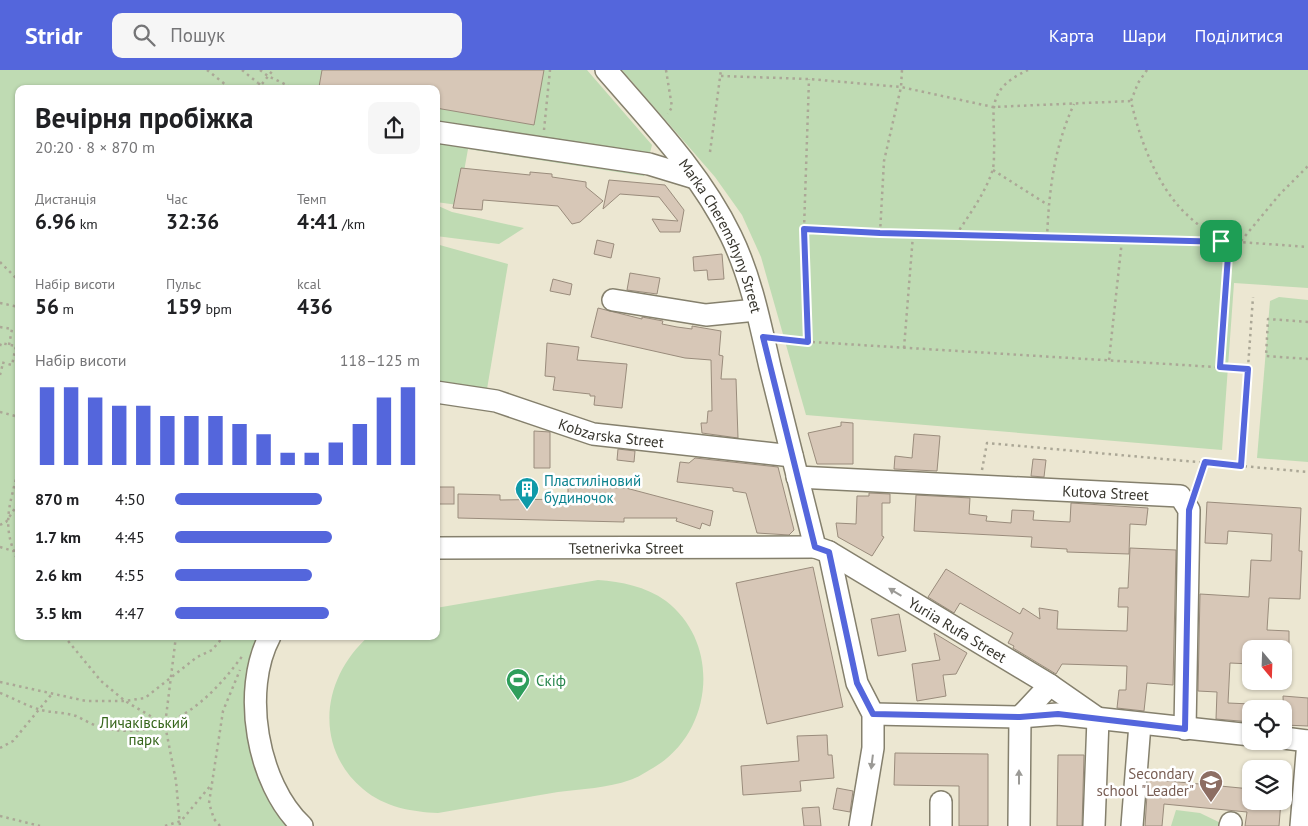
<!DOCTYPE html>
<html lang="uk">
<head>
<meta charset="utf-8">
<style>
  :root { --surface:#fff; --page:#f6f6f6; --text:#202124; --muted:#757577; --accent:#5466dc }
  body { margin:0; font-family:"PT Sans",sans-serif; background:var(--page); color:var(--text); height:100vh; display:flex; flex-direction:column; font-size:19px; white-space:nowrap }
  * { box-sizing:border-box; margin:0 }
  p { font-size:16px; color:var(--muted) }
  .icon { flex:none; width:28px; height:28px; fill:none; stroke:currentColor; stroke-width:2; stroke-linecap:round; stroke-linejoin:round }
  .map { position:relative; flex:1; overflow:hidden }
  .drawer { position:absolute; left:15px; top:15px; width:425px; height:555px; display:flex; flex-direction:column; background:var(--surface); border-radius:10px; box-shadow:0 1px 4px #0004 }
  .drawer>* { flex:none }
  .needle { width:32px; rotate:161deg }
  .buttons { position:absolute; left:1242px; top:570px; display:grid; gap:10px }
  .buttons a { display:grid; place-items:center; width:50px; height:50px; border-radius:10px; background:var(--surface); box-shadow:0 1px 4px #0004; font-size:25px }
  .pin { position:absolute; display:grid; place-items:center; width:42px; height:42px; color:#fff; margin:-21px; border-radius:10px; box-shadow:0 2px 8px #0006 }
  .round { display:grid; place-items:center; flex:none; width:52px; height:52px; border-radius:10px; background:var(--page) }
  .summary { display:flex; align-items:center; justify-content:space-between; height:85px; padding:0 20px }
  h1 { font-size:28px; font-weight:700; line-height:38px }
  .metrics { display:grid; grid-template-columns:repeat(3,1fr); gap:8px; height:85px; padding:5px 20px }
  .metrics div { display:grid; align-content:center }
  .metrics b { font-size:21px; font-weight:700 }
  .metrics small { font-size:14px; font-weight:400 }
  .metrics p { font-size:14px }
  .chart { height:140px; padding:10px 20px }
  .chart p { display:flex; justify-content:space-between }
  .chart svg { width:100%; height:90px; margin-top:5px; stroke:var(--accent); stroke-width:6 }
  ul { padding:0 20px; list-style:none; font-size:16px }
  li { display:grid; grid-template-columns:80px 60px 1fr; align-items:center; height:38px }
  li i { height:12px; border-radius:6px; background:var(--accent) }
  header { display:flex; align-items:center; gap:30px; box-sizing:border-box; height:70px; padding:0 25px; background:var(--accent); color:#fff }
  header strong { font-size:24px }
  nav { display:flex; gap:28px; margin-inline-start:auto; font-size:18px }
  .search { width:350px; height:45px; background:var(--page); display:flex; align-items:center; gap:12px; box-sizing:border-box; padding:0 18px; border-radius:10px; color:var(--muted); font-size:19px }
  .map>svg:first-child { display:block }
  .green { fill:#bfdbb3 }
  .building { fill:#d7c7b7; stroke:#9a8c7c }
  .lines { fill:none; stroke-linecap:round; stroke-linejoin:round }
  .minor-casing { stroke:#85806d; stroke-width:24 }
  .path { stroke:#aba796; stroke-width:2.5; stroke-dasharray:2.5 4; stroke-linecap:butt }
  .minor { stroke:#fff; stroke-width:21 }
  .path-bridge { stroke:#aba796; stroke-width:2.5; stroke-dasharray:2.5 4; stroke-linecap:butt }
  .oneway { fill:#9b9a96 }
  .route-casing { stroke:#fff; stroke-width:10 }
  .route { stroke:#5466dc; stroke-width:6 }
  .labels { text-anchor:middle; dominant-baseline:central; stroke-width:5; stroke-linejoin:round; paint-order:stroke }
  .street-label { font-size:15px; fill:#37352d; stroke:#fff }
  .culture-label { font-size:15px; fill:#0d838f; stroke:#fff; text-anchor:start }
  .leisure-label { font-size:15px; fill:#27864d; stroke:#fff; text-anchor:start }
  .park-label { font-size:15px; fill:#35651a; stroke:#fff }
  .education-label { font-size:15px; fill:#785e54; stroke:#fff; text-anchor:end }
</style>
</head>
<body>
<header>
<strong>Stridr</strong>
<div class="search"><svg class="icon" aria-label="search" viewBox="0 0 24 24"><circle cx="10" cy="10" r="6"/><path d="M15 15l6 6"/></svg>Пошук</div>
<nav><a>Карта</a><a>Шари</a><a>Поділитися</a></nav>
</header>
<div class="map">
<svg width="1308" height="756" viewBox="0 0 1308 756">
  <rect width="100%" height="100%" fill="#ece7d2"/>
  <g class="green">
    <polygon points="0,0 587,0 652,75 644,106 468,79 458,135 436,132 436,19 19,19 19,566 266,566 249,628 296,756 0,756"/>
    <polygon points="622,0 1308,0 1308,218 1234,213 1222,380 806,345 761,187 742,145 715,107"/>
    <polygon points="436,135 452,142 524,158 499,174 436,166"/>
    <polygon points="436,174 508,194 486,325 436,317"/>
    <polygon points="1279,227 1308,230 1308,392 1257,388 1270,231"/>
    <path d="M 598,510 C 622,512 645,516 666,531 C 722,574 713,663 653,698 C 646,702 637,708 630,710 C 608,718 581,719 558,722 C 518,729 478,736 438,743 C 412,742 384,737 363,719 C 313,677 322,607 369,566 L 436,566 L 436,538 Z"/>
    <polygon points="1176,740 1200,743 1227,756 1171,756"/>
  </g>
  <g class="building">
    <polygon points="322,0 544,0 534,55 436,38 436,19 319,17"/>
    <polygon points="461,98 530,105 530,102 552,104 552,107 586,112 586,117 603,131 580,152 572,154 558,136 483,130 482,140 453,138"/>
    <polygon points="609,110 665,115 684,140 680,162 660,162 652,149 678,151 659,127 620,124 603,139"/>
    <polygon points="597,170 614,174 611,188 594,184"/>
    <polygon points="722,184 724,209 708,210 707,200 694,201 693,187"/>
    <polygon points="630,203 660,208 657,224 627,220"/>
    <polygon points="553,209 572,214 570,225 550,221"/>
    <polygon points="598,238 642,249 642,247 663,251 662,254 677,257 692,259 692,256 721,261 719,285 723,286 721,309 736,309 738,368 702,363 701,353 707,353 708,341 712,341 711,290 685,288 591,267"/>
    <polygon points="547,273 579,277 577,290 627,294 622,338 594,335 595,326 590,326 590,324 553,320 555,307 545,306"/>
    <polygon points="841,352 853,353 853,394 817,394 808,363 841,356"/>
    <polygon points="534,361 550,362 550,398 534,398"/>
    <polygon points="914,364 940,366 937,401 894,399 895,386 912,388"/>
    <polygon points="618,379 635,381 634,392 617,390"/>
    <polygon points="695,388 778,397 794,460 789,465 757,463 746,423 733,421 733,418 677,412 680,392 689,393"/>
    <polygon points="1033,389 1046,390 1044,407 1031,406"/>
    <polygon points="568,416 626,418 713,441 710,456 702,453 700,459 676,451 677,448 624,448 624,452 458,448 458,424 500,425 500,430 568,429"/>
    <rect x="436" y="417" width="18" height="17"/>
    <polygon points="869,423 890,424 890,433 882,433 882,466 884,467 872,486 838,467 836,453 856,454 857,426 869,426"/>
    <polygon points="916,425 970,428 969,444 987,446 986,451 1011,453 1012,440 1034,441 1033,450 1070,452 1071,433 1148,438 1146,455 1130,454 1129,484 1067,482 1067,479 1031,477 1032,467 914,461"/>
    <polygon points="1207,432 1301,438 1299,481 1302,481 1300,529 1269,528 1267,560 1289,561 1289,579 1251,579 1251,594 1230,593 1228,633 1251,634 1251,652 1216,649 1217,622 1198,621 1200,524 1249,527 1251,490 1271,491 1272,464 1228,461 1227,474 1205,473"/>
    <polygon points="1130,478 1176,480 1173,615 1147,613 1144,641 1117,638 1119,620 1126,620 1127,596 1062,594 1056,604 1013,578 1014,576 1008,573 1013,563 960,533 954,543 928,527 946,499 1020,544 1023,538 1040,549 1039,538 1058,541 1057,559 1127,561 1128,537 1118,537 1119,518 1128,518"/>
    <polygon points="813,497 843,637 767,654 736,513"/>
    <polygon points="899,544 906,581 878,586 871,549"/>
    <polygon points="934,563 967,583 956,604 943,605 946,626 917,631 912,594 940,590"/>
    <polygon points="1283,626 1308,628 1308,656 1284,655"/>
    <polygon points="827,665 828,685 832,685 834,708 800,711 801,721 743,725 741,696 799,691 797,666"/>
    <polygon points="895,683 988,684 988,756 959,756 959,716 894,715"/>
    <polygon points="1058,685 1084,685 1082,756 1057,756"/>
    <polygon points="1148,709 1251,719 1251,731 1281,731 1279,756 1245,756 1247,742 1164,734 1162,756 1145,756"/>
    <polygon points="837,718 853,721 850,742 833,739"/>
    <polygon points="819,737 821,756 804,756 802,738"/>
  </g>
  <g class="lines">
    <g class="minor-casing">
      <g id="minor">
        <path id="s1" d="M 606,0 C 651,52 701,104 731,166 C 751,207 760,253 770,297 C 785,357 800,417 815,477 L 829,482 L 1050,615 L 1020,647"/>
        <polyline points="436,62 649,94 695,108"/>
        <polyline points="613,230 706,245 756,240"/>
        <path id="s2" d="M 436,322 L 496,331 L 593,364 L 792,386"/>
        <path id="s3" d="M 797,407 L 1180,426 L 1189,440 L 1185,659"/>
        <path id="s4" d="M 436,478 L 815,477"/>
        <polyline points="829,482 857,613 873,644 873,678 860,756"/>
        <path d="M 270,566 C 241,620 257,714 302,756"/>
        <polyline points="1050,615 1096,647"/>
        <polyline points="873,644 1020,647 1058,644 1251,665"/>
        <polyline points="1284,668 1308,671"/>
        <polyline points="941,732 941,756"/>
        <polyline points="1019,756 1020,647"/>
        <polyline points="1094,756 1098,649"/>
        <polyline points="1132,756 1140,654"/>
        <polyline points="1230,756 1231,753"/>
        <polyline points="1301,756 1308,671"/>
      </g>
    </g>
    <g class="path">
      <polyline points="207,0 231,19"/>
      <polyline points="242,0 258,13"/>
      <polyline points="260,0 268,6 295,19"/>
      <polyline points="666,0 672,37 668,44"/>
      <path d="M 1147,0 L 1138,13 L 1131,31 C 1139,66 1153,105 1176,133 C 1188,148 1205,160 1220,171"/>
      <polyline points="721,6 809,9 901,17 993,37 1131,31"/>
      <polyline points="258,19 273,0"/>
      <polyline points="544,60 550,0"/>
      <polyline points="710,82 721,0"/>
      <polyline points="993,100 1048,135"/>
      <polyline points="804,159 809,9"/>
      <polyline points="880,163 884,91 901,17 902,0"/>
      <path d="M 956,165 C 969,145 984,125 992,102 C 994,96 994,89 994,83 C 996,42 982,21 1028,0"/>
      <path d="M 1047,168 C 1049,120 1054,78 1074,34"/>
      <polyline points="1241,171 1280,124 1308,96"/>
      <polyline points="0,192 19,211"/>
      <polyline points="0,233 19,237"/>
      <polyline points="1308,252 1268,249 1266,286 1308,289"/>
      <polyline points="0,257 12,259 9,275"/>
      <polyline points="780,270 1248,299"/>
      <polyline points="808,272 804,159 1122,170 1240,172 1308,177"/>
      <polyline points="0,276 1,273 16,276 12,295 0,292"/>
      <polyline points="904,278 913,165"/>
      <polyline points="1109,290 1122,170"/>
      <polyline points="1220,297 1229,172"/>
      <polyline points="0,305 3,293"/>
      <polyline points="0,342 19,347"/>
      <polyline points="1241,396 1253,227"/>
      <path d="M 19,397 C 10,435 0,455 19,493"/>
      <polyline points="982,400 987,373 1308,402"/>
      <polyline points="1196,419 1205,392"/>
      <polyline points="0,455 6,452 19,432"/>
      <polyline points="0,477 13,481 19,478"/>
      <polyline points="64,566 101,611 125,631 164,654"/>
      <polyline points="176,566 165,655 176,711 180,756"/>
      <polyline points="0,612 86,631 125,631 145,628 197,587 212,580 224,566"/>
      <path d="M 0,623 C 13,628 25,635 38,639 C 50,643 64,642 76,646 C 85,650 94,656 104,658 C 165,672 210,631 243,585"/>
      <polyline points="0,678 13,671 51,625"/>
      <polyline points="0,746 40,756"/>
      <polyline points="165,756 181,751 211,715"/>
      <polyline points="220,756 214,749 209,733 223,641 240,600"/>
    </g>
    <use href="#minor" class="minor"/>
    <polyline class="path-bridge" points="258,13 266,19"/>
  </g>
  <defs><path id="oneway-solid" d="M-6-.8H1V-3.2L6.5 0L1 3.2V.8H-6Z" transform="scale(1.25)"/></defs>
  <g class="oneway">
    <use href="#oneway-solid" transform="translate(895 522) rotate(-149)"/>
    <use href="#oneway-solid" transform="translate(872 692) rotate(97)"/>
    <use href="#oneway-solid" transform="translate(1019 707) rotate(-90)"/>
  </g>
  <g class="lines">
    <g class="route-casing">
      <polygon id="route" points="804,159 880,163 1229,172 1220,297 1248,299 1241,396 1205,392 1189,440 1185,659 1058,644 1020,647 873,644 857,613 829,482 815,477 763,267 808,272"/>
    </g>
    <use href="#route" class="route"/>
  </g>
  <defs>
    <g id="building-pin" transform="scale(1.25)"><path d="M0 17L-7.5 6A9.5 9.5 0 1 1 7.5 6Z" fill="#0f9aa8" stroke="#fff"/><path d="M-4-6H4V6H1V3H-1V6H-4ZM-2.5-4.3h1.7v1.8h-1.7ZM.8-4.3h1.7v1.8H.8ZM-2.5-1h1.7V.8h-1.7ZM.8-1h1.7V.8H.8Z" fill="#fff"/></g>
    <g id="stadium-pin" transform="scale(1.25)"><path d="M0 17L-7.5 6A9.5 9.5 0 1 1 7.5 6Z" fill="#2e9e5b" stroke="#fff"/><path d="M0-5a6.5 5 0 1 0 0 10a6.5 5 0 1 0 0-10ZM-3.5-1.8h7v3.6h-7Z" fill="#fff"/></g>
    <g id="school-pin" transform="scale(1.25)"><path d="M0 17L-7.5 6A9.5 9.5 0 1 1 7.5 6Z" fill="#8d6e63" stroke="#fff"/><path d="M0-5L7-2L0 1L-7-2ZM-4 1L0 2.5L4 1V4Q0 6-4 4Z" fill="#fff"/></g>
  </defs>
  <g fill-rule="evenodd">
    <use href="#building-pin" x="527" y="419"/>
    <use href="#stadium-pin" x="518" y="610"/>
    <use href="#school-pin" x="1211" y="712"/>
  </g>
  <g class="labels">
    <g class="street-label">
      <text stroke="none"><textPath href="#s1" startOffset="204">Marka Cheremshyny Street</textPath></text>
      <text stroke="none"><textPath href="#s2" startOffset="181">Kobzarska Street</textPath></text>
      <text stroke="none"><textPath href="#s3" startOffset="309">Kutova Street</textPath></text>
      <text stroke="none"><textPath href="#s4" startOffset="190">Tsetnerivka Street</textPath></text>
      <text stroke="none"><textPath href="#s1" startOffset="696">Yuriia Rufa Street</textPath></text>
    </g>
    <g class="culture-label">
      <text x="544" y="410">Пластиліновий<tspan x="544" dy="17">будиночок</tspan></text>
    </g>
    <g class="leisure-label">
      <text x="536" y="610">Скіф</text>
    </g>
    <g class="park-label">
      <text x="144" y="652">Личаківський<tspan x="144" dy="17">парк</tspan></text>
    </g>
    <g class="education-label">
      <text x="1194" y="703">Secondary<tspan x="1194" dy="17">school "Leader"</tspan></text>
    </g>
  </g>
</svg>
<div class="buttons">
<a><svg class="needle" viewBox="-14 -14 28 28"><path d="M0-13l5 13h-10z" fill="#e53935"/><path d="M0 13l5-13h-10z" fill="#757577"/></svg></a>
<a><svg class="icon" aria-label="locate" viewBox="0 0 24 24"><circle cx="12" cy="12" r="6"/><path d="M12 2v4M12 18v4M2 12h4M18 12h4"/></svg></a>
<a><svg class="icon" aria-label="layers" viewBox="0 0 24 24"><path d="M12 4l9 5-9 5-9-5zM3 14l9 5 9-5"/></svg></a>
</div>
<div class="pin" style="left:1221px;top:171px;background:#1e9e55"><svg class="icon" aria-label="arrive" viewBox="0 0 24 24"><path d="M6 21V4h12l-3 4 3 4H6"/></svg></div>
<section class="drawer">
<div class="summary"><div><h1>Вечірня пробіжка</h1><p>20:20 · 8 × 870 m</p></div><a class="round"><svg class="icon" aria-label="share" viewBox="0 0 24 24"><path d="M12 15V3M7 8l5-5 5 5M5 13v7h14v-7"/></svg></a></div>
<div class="metrics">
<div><p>Дистанція</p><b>6.96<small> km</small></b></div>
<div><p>Час</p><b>32:36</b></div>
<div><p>Темп</p><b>4:41<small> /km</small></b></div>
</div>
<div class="metrics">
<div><p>Набір висоти</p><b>56<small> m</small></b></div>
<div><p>Пульс</p><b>159<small> bpm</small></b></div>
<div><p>kcal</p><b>436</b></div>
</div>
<div class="chart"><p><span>Набір висоти</span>118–125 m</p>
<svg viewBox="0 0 160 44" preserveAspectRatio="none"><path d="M5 44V6M15 44V6M25 44V11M35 44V15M45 44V15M55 44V20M65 44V20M75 44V20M85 44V24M95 44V29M105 44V38M115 44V38M125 44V33M135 44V24M145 44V11M155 44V6"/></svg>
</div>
<ul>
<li><b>870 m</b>4:50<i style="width:60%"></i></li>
<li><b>1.7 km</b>4:45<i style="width:64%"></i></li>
<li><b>2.6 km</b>4:55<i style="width:56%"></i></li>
<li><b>3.5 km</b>4:47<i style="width:63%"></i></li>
</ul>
</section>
</div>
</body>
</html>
